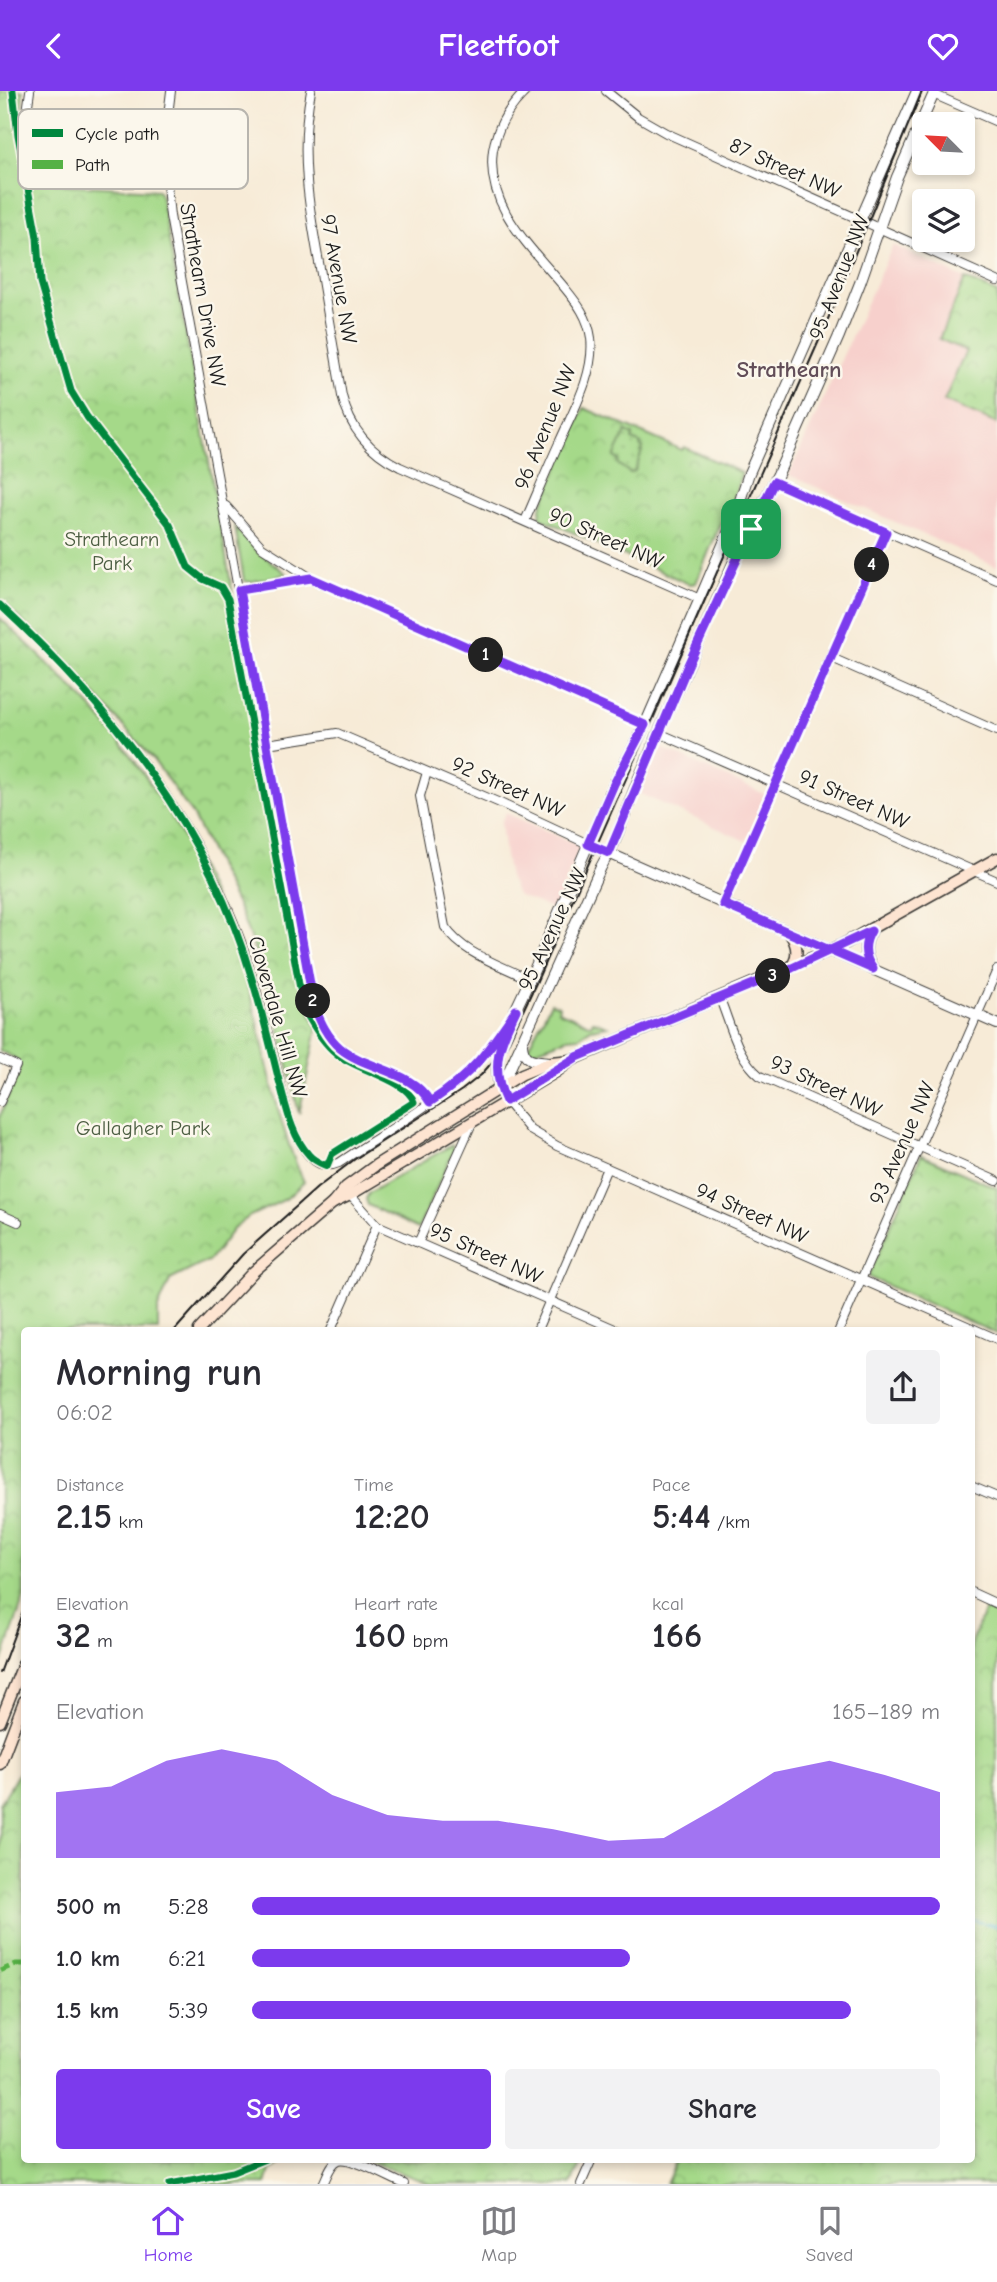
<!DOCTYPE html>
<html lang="en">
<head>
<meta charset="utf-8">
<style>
  :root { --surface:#fff; --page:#f2f2f3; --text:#2b2b33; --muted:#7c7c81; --line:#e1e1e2; --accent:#7c3aed }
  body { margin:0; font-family:"Comic Neue",sans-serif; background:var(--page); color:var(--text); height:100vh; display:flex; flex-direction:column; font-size:26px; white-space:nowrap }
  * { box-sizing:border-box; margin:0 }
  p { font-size:23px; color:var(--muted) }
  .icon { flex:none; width:38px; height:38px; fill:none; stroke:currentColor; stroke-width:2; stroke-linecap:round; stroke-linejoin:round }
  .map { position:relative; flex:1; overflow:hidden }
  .sheet { position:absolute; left:21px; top:1236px; width:954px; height:836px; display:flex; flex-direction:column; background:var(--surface); border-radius:7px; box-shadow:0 4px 10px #0003 }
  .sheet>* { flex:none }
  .needle { width:46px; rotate:294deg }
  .controls { position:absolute; left:912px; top:21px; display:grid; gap:14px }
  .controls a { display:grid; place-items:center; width:63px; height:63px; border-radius:7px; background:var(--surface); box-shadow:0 4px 10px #0003; font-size:35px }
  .pin { position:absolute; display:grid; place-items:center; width:60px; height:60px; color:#fff; margin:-30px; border-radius:14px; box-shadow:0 4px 10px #0006 }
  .km { position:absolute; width:35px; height:35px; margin:-18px; border-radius:50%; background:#222; color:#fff; font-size:19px; line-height:35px; text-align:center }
  .round { display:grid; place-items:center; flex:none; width:74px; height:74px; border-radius:7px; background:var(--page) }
  .headline { display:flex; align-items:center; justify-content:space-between; height:119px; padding:0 35px }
  h1 { font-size:38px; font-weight:800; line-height:52px }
  .stats { display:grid; grid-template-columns:repeat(3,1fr); gap:10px; height:119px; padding:7px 35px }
  .stats div { display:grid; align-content:center }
  .stats b { font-size:35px; font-weight:800 }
  .stats small { font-size:19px; font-weight:400 }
  .stats p { font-size:19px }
  .chart { height:196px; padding:14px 35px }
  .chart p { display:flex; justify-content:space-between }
  .chart svg { width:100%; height:126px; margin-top:7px; fill:var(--accent); opacity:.7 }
  .action { display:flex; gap:14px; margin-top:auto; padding:14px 35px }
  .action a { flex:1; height:80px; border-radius:7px; background:var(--accent); color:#fff; font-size:28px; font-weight:800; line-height:80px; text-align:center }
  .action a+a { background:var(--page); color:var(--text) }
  ul { padding:0 35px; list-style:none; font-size:23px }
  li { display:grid; grid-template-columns:112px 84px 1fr; align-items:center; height:52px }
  li i { height:18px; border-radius:9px; background:var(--accent) }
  header { display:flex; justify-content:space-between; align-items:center; height:91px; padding:0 35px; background:var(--accent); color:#fff; font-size:32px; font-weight:800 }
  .tabs { display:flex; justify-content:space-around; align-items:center; height:98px; border-top:2px solid var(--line); background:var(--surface); font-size:19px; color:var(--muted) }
  .tabs a { display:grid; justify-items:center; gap:4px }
  .tabs .on { color:var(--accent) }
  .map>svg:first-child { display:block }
  .built { fill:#f7d0cc }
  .grass { fill:#a5d989; stroke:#607a52; stroke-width:2 }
  .park { fill:url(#park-crowns); stroke:#607a52; stroke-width:2 }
  .garden { fill:url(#garden-dots); stroke:#607a52; stroke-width:2 }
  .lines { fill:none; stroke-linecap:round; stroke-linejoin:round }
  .stream { stroke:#59b6d7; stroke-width:2.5 }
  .minor-casing { stroke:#3d3b38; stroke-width:10 }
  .tertiary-casing { stroke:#3d3b38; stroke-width:12 }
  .secondary-casing { stroke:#3d3b38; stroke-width:13 }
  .minor { stroke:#fff; stroke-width:8 }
  .tertiary { stroke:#fff; stroke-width:10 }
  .secondary { stroke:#fde4d1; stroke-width:10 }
  .tram { stroke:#1c1c1c; stroke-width:2 }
  .quiet { stroke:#55b145; stroke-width:5; stroke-dasharray:10 5; stroke-linecap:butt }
  .cycleway-casing { stroke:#fbf7ec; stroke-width:11 }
  .cycleway { stroke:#00873e; stroke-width:7 }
  .route-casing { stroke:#fff; stroke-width:14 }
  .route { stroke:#7c3aed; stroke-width:9 }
  .labels { text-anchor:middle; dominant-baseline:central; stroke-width:5; stroke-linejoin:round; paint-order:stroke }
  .street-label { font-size:21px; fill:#1c1c1c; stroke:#fbf7ec }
  .park-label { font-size:21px; fill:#4c5e42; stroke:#fbf7ec }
  .neighbourhood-label { font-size:23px; font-weight:bold; fill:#624e59; stroke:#fbf7ec }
  .key { fill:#fbf7ec; stroke:#b8b5ae; stroke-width:2 }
  .key-label { font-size:19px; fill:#1c1c1c }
</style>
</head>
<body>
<header><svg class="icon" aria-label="back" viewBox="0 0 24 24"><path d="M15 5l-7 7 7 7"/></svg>Fleetfoot<svg class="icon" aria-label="heart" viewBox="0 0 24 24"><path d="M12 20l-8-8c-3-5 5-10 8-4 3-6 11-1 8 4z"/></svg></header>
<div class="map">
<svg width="997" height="2093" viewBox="0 0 997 2093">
  <defs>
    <pattern id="park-crowns" width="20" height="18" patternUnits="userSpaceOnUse" patternTransform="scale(1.75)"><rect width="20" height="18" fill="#a5d989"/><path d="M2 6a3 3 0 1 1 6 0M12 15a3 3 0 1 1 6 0" fill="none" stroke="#8dba76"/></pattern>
    <pattern id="garden-dots" width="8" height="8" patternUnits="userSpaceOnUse" patternTransform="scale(1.75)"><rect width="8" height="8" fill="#a5d989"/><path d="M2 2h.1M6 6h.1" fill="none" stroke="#8dba76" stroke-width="1.8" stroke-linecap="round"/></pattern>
  </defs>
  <rect width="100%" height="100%" fill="#fbf7ec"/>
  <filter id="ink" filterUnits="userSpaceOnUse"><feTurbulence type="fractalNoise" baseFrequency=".0143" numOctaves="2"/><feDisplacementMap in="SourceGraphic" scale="14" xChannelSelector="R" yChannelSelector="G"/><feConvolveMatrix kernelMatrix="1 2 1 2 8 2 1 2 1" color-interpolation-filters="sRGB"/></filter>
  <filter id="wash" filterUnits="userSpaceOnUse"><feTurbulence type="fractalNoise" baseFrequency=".00686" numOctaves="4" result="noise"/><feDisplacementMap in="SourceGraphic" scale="28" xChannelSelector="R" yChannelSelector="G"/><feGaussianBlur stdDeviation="1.57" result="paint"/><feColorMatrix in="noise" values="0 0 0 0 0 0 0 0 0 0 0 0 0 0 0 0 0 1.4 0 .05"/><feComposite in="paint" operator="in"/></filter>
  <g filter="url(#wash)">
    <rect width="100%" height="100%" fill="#f7ebd7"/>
    <g class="built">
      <polygon points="893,154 965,188 939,248 966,260 944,310 997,333 997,476 789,384"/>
      <polygon points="662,657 766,704 746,750 636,701 652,663"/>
      <polygon points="506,722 580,755 554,819 517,804 509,786 505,765 501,731"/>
    </g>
    <g class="grass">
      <polygon points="235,436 256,459 287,483 250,491 244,490"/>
      <polygon points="551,912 559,915 558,920 591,934 593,930 607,935 591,938 579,946 568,947 531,961 528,956"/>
      <polygon points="452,1054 454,1059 418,1138 368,1114 366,1108 369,1102"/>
    </g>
    <g class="park">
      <path d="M 0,0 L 23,0 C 19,42 14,87 67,94 L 158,99 L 161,105 L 306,909 L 317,937 L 299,1023 L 279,936 L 254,857 L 239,818 L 192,723 L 152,667 L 70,576 L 0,509 Z"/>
      <polygon points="965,188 997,202 997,333 944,310 966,260 939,248"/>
      <polygon points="584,317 682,359 684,356 742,382 728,423 720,433 696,492 689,493 540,427 541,416"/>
      <path d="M 0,527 C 31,556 62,585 91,616 C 160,693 218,798 248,897 C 267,961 275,1030 304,1091 L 286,1108 L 250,1125 L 234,1137 L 210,1169 L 170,1189 L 158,1217 L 158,1239 L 24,1239 L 24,1506 L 0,1577 L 0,1025 L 20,975 L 15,967 L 0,960 Z"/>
      <polygon points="921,1064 997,1097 997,1243 868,1186"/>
      <polygon points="986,1516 997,1520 997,2093 666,2093 677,2069 971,2068 971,1551"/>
      <polygon points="24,1673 24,2068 285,2069 270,2079 266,2093 0,2093 0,1713"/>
      <polygon points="367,2069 581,2068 582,2069 571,2093 430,2093"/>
    </g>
    <polygon class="garden" points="626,341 633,344 632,349 641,353 640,355 643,357 635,380 630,382 618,373 619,369 614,366"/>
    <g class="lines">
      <polyline class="stream" points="971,1829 997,1835"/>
    </g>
  </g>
  <g filter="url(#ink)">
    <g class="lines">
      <g class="minor-casing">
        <g id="minor">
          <path d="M 30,0 C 28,16 24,33 26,49 C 29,66 42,79 57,86 C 78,95 141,91 166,91"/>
          <path d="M 171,0 C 165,42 165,83 170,125 L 314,915 C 320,930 327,946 340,957 C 367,979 412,979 430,1011"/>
          <path d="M 311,0 C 299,60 309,118 320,177 C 327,220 335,263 342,305 C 350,338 370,361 400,376 L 700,508"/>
          <polyline points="606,0 638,26 666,42 997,190"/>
          <polyline points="933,3 997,31"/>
          <polyline points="774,391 997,489"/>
          <polyline points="226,415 262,456 311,487"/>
          <path d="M 525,430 C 536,405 547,378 559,352 C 573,320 595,283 591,247 C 588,225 577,212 564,196 C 531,156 485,116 493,59 C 497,36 509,16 526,0"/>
          <polyline points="239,499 311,487 645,634"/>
          <path d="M 0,514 C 93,600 174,696 226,813 C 256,880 270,955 289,1026 C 296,1047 311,1084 339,1072 C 396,1033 465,999 503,939"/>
          <polyline points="832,567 997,640"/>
          <polyline points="659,642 997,790"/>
          <polyline points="267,653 337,642 500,712 588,753"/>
          <path d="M 427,681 L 420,705 L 445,836 C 464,864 500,873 530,889"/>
          <polyline points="723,813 886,441"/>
          <path d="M 720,908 C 731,935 737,966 760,985 L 997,1090"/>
          <polyline points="0,968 16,975 0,1011"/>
          <polyline points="506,1010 530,1039 557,1055 997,1248"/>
          <polyline points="350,1104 377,1134 617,1239"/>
          <polyline points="0,1123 18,1131"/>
          <polyline points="418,1152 473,1030"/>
          <polyline points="331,1239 377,1134"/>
          <polyline points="537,1239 607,1077"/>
          <polyline points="839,1239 997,879"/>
          <polyline points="971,1395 997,1406"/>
          <polyline points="971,1501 997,1513"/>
          <path d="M 323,2093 C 327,2086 330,2072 339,2069 C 351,2065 391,2088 404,2093"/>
          <polyline points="581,2093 592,2068"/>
        </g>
      </g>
      <g class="tertiary-casing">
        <g id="tertiary">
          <polyline points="588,753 997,933"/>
          <path d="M 522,953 C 523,971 537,970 552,971"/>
          <polyline points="499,995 507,984 601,776 614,752 639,687 739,459 778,383 839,245 860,192 897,86 935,0"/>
          <polyline points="506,1010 499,996 497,978 499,960 504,943 532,884 614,693 645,634 702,503 734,428 749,382 917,0"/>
        </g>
      </g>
      <g class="secondary-casing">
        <g id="secondary">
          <path d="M 871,840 C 863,853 864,866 873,878"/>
          <path d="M 790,843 C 798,854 799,865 791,877"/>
          <polyline points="333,1112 350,1104 556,981 572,969 842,854 997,767"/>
          <polyline points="199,1239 253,1181 333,1112 346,1096 376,1074 522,983 552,971 571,969"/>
          <polyline points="0,1631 24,1571"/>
          <polyline points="0,1673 24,1610"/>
        </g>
      </g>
      <use href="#minor" class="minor"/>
      <use href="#tertiary" class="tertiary"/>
      <use href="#secondary" class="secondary"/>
      <g class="tram">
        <polyline points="175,1239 243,1163 317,1097 355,1068 462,999 481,984 507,954 536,892 821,245 922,0"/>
        <polyline points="0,1582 24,1517"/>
      </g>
      <polyline class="quiet" points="0,1880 16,1873 24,1873"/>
      <g class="cycleway-casing">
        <g id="cycleway">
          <path d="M 0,514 C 112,618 209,739 252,888 C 262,921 270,953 278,986 C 286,1013 290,1043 309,1064 C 314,1070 320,1072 327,1075 L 332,1063 L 414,1011 C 408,989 356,979 337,963 C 322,951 314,935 304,919 L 228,508 L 221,496 L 203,488 L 188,476 L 170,434 L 87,326 L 71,300 L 40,192 L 37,146 L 18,44 L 13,0"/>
          <polyline points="170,2093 233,2081 265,2068"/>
        </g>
      </g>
      <use href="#cycleway" class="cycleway"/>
    </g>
  </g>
  <g class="lines" filter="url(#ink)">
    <g class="route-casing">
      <path id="route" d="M 751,438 L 688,574 L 609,762 L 588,753 L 614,693 L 645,634 L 311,487 L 239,499 L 314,915 C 320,930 327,946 340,957 C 367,979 412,979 430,1011 C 472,984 489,959 516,919 C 500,952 489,975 506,1010 L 577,966 L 792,877 L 871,840 C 863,853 864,866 873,878 L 723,813 L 886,441 L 774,391 L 751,438"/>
    </g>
    <use href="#route" class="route"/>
  </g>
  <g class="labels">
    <g class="street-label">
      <text transform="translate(785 77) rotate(24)">87 Street NW</text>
      <text transform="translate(839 186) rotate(-69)">95 Avenue NW</text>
      <text transform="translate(339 188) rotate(80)">97 Avenue NW</text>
      <text transform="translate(203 204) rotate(80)">Strathearn Drive NW</text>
      <text transform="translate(545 336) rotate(-68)">96 Avenue NW</text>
      <text transform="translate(606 447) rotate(24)">90 Street NW</text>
      <text transform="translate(508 696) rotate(24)">92 Street NW</text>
      <text transform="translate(854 708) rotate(24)">91 Street NW</text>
      <text transform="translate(552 838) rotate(-65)">95 Avenue NW</text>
      <text transform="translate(278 926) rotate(74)">Cloverdale Hill NW</text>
      <text transform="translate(826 995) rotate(25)">93 Street NW</text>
      <text transform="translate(902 1052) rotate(-66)">93 Avenue NW</text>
      <text transform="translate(752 1122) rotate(24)">94 Street NW</text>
      <text transform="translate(486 1162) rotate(24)">95 Street NW</text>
    </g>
    <g class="park-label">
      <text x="112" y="448">Strathearn<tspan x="112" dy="24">Park</tspan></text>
      <text x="143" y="1037">Gallagher Park</text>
    </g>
    <g class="neighbourhood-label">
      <text x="789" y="278">Strathearn</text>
    </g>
  </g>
  <rect x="18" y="18" width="230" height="80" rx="10" class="key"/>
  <rect x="32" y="38" width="31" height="8" fill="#00873e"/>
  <rect x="32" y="69" width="31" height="9" fill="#55b145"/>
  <g class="key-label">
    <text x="75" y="49">Cycle path</text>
    <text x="75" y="80">Path</text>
  </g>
</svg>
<div class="controls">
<a><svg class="needle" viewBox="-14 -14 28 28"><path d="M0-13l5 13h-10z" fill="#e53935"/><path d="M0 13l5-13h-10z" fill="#7c7c81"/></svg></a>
<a><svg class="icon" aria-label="layers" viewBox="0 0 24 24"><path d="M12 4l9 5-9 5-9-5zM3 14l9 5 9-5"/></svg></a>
</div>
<div class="pin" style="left:751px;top:438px;background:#1e9e55"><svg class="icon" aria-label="arrive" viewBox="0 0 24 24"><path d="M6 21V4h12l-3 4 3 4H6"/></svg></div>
<b class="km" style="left:486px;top:564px">1</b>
<b class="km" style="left:313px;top:910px">2</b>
<b class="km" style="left:773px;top:885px">3</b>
<b class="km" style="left:872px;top:474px">4</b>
<section class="sheet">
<div class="headline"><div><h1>Morning run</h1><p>06:02</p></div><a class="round"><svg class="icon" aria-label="share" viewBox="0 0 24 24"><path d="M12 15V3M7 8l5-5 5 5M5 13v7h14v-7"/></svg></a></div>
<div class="stats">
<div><p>Distance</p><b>2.15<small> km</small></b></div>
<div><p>Time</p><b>12:20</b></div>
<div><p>Pace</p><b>5:44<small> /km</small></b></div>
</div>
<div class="stats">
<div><p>Elevation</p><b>32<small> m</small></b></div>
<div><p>Heart rate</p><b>160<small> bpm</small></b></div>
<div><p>kcal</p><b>166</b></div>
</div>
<div class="chart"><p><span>Elevation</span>165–189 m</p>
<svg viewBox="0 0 160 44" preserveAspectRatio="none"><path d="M0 44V21L10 19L20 10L30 6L40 10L50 22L60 29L70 31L80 31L90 34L100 38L110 37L120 26L130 14L140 10L150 15L160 21V44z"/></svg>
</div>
<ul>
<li><b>500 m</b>5:28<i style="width:100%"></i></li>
<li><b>1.0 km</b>6:21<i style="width:55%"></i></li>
<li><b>1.5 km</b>5:39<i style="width:87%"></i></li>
</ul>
<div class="action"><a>Save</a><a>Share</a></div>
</section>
</div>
<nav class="tabs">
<a class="on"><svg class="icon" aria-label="home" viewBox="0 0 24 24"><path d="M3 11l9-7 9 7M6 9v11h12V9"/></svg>Home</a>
<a><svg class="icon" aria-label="map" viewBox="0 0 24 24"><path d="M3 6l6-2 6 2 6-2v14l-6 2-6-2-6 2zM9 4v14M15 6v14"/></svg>Map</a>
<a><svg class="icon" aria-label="saved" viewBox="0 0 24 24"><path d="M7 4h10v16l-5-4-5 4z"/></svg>Saved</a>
</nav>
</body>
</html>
